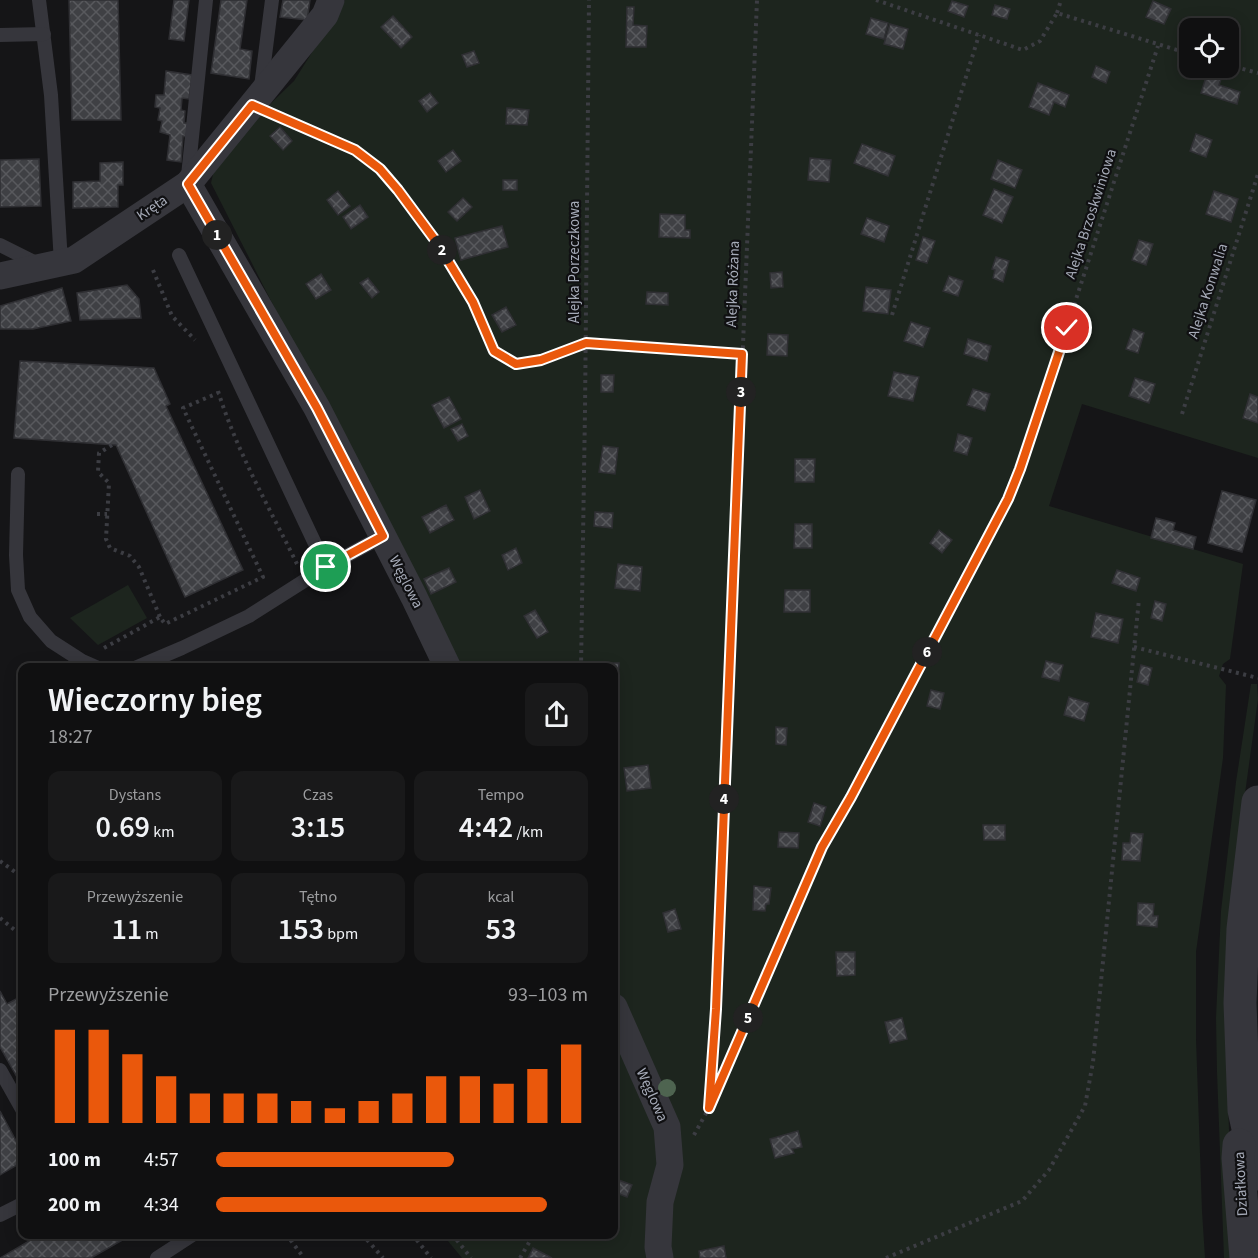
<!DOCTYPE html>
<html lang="pl">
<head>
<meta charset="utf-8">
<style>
  :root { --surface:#101011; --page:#19191a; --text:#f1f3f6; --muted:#9c9d9f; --line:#303031; --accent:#ea580c }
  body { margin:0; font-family:"Source Sans 3",sans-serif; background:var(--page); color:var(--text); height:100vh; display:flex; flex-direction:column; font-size:22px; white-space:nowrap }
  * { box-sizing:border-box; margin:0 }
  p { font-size:20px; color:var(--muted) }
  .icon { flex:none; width:33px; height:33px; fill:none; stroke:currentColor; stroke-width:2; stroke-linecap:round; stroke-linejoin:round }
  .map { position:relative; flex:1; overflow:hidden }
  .details { position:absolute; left:18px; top:663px; width:600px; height:576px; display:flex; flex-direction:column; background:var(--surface); border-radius:12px; box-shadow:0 3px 15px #0003,0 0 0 2px var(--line) }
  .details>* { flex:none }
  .fabs { position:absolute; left:1179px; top:18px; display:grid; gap:12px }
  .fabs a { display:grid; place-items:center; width:60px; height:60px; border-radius:12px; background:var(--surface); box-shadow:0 3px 15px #0003,0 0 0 2px var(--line); font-size:30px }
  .pin { position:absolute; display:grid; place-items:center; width:51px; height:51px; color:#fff; margin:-26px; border:3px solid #fff; border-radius:50%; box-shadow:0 2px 6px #0007 }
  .km { position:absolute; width:30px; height:30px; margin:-15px; border-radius:50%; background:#222; color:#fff; font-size:16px; line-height:30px; text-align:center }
  .round { display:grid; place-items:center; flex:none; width:63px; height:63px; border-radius:12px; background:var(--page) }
  .summary { display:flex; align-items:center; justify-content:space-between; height:102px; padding:0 30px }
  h1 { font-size:33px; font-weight:600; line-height:45px }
  .figures { display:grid; grid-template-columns:repeat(3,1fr); gap:9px; height:102px; padding:6px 30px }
  .figures div { display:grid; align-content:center; border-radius:12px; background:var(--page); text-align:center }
  .figures b { font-size:30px; font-weight:600 }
  .figures small { font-size:16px; font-weight:400 }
  .figures p { font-size:16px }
  .chart { height:168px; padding:12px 30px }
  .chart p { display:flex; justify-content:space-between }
  .chart svg { width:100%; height:108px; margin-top:6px; stroke:var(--accent); stroke-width:6 }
  ul { padding:0 30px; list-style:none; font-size:20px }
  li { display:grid; grid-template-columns:96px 72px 1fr; align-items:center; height:45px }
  li i { height:15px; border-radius:8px; background:var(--accent) }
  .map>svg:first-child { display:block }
  .green { fill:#1d251e; fill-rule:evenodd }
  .building { fill:url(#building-cross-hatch); stroke:#2f2f33; stroke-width:1.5 }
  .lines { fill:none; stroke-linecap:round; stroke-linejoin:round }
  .path { stroke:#3c3d43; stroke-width:4; stroke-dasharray:3 4.5; stroke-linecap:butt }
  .service { stroke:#36363c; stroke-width:14 }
  .minor { stroke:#36363c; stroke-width:27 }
  .tertiary { stroke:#36363c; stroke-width:33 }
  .tree { fill:#4e6450 }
  .route-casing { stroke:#fff; stroke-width:12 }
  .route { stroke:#ea580c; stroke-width:8 }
  .labels { text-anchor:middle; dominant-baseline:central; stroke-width:4.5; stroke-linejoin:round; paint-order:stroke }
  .street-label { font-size:15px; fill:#a6abb8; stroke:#101012 }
</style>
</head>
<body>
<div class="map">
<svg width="1258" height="1258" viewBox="0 0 1258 1258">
  <defs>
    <pattern id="building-cross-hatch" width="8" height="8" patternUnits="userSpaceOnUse" patternTransform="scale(1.5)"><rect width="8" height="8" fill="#3f4044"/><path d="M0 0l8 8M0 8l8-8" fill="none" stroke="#58595d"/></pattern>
  </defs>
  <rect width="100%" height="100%" fill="#151517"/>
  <g class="green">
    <path d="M 345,0 L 1258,0 L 1258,458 L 1082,404 L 1049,506 L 1243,564 L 1230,659 L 1223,664 L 1219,676 L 1226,685 L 1223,758 L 1196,952 L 1196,1039 L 1202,1211 L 1205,1258 L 462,1258 L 443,1235 L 614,1234 L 614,668 L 419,667 L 450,652 L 211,183 L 214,170 L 263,111 L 294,81 ZM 1190,28 L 1228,28 L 1228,68 L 1190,68 Z"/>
    <polygon points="128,585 147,618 98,645 70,618"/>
    <polygon points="1251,684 1257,684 1258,699 1239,837 1227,1078 1234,1258 1224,1258 1217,1072 1216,1018 1221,911 1236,782"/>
  </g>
  <g class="building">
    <polygon points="69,0 118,0 121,120 72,120"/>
    <polygon points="174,0 189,0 184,41 169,39"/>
    <polygon points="221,0 247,0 240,49 252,51 249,79 211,73"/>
    <polygon points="283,0 310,0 307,20 280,17"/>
    <polygon points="952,1 968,6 964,17 948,11"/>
    <polygon points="1153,1 1171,9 1164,24 1146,17"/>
    <polygon points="995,5 1010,9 1007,19 992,15"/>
    <polygon points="627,7 634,7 633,25 647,26 646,47 626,47"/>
    <polygon points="393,16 412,37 401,48 381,27"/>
    <polygon points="871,18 888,23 884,39 866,34"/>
    <polygon points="890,24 908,29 903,49 884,44"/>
    <polygon points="474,51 479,63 467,67 462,55"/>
    <polygon points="1096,66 1110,72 1106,83 1092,77"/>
    <polygon points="166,71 192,75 189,99 182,98 181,110 185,111 184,123 188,123 186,137 183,136 181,162 167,160 170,135 160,132 162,121 158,120 160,108 155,107 156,95 164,95"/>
    <polygon points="1207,74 1221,79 1219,85 1240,92 1237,104 1201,93"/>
    <polygon points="1038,83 1069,95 1065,107 1054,102 1049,115 1029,107"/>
    <polygon points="430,93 438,103 427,112 419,101"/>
    <polygon points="507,108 529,110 527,125 506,124"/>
    <polygon points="280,127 292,141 283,150 270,136"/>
    <polygon points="1196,134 1212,140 1206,157 1190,151"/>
    <polygon points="862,144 895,156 888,176 854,163"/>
    <polygon points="453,150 461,161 446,172 438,161"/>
    <polygon points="810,158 831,160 829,182 808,180"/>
    <polygon points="39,159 41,206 0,207 0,160"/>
    <polygon points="998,160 1022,170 1015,188 991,179"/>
    <polygon points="123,162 123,185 118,185 118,207 73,208 73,182 100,181 100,163"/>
    <rect x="503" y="180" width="14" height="10"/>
    <polygon points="994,189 1013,197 1002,223 983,215"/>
    <polygon points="338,191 350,206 338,215 327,200"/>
    <polygon points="1214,191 1238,199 1231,222 1206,214"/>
    <polygon points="463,198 472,207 457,221 448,212"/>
    <polygon points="360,205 368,217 351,229 343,217"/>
    <polygon points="660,214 685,215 685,230 690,230 690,238 659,237"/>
    <polygon points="867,218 889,226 884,242 861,234"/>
    <polygon points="502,226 508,247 461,260 455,238"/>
    <polygon points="923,237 935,241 927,263 916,260"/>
    <polygon points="1139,240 1153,244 1146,265 1132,260"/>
    <polygon points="996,257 1009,261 1003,282 993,278 995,270 992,269"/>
    <polygon points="782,272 783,287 771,288 770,273"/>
    <polygon points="321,274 331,290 316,299 306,284"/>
    <polygon points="949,276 963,281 958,296 943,291"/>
    <polygon points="368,278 379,292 372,298 360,283"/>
    <polygon points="127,285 139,299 141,318 80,320 77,293"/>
    <polygon points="866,287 891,290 888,314 863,311"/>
    <polygon points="62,288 71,321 33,329 0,329 0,306"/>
    <polygon points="647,292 668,293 668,305 646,304"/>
    <polygon points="506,307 516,325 502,332 492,315"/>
    <polygon points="911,322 930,328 923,347 904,341"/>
    <polygon points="1133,329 1144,333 1138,353 1126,349"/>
    <polygon points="768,334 788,335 787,356 767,355"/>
    <polygon points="968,339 991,346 987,361 964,354"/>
    <polygon points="20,361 154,368 170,404 166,406 243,570 185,597 116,445 14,438"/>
    <polygon points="894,372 919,377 913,401 888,396"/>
    <polygon points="601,375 614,375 613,392 601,392"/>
    <polygon points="1135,378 1155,384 1149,403 1129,396"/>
    <polygon points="973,389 990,394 985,411 967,405"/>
    <polygon points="1250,394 1258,397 1258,423 1243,418"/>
    <polygon points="449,397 461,419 444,428 432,405"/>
    <polygon points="462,424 468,436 458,441 451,429"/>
    <polygon points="958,434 972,438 967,455 954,451"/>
    <polygon points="603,446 618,448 615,474 599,472"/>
    <polygon points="795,459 815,459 814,482 795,482"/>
    <polygon points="480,490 490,511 474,519 465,497"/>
    <polygon points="1222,491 1256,500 1242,552 1208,543"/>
    <polygon points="446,505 454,520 430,533 422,517"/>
    <polygon points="595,512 613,513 612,528 594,526"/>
    <polygon points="1156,518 1175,523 1173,530 1196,537 1193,549 1151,538"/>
    <polygon points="795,524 812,524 812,548 794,548"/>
    <polygon points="939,530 952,540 942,553 930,543"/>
    <polygon points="516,548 522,563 508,570 502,555"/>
    <polygon points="618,564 642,567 640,591 615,588"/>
    <polygon points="449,568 456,582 431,594 424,579"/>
    <polygon points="1117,570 1140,578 1136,591 1112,583"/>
    <polygon points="785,590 810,590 810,612 784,612"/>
    <polygon points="1155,601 1166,604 1162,621 1151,618"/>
    <polygon points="535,610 548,632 537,638 524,616"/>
    <polygon points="1096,613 1123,619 1118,643 1091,637"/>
    <polygon points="1046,661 1063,665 1059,681 1042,677"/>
    <polygon points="607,663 619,663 618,677 614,676 614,668 607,668"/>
    <polygon points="1141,665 1152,668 1148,685 1137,682"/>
    <polygon points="931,690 944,693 940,709 927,706"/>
    <polygon points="1069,697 1089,703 1084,721 1064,715"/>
    <polygon points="776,727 787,728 786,745 776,744"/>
    <polygon points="648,765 651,788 627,791 624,768"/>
    <polygon points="814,803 826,807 820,826 808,822"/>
    <polygon points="983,825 1005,825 1005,840 984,840"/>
    <polygon points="779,832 799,833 798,848 778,847"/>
    <polygon points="1131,833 1143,834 1140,861 1122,860 1123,843 1130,843"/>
    <polygon points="754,886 771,888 769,904 766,904 765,911 753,910"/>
    <polygon points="1138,903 1154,904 1153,916 1158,916 1157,927 1137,925"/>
    <polygon points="675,909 681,929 668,932 663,913"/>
    <polygon points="836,952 855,952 855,975 837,976"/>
    <polygon points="0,991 7,1004 18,998 22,1006 22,1086 0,1047"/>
    <polygon points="902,1018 907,1039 890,1043 885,1022"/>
    <polygon points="0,1111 22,1152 22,1162 0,1175"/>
    <polygon points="798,1131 802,1147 792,1149 794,1153 775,1158 770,1139"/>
    <polygon points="616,1179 632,1185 627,1197 614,1192"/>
    <polygon points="41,1234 133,1234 91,1258 0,1258"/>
    <polygon points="724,1246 726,1258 700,1258 699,1251"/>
    <polygon points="533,1248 552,1258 528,1258"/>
  </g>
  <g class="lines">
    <g class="path">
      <polyline points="876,0 1023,50 1040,41 1057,13 1190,54"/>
      <polyline points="1057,13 1061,0"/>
      <polyline points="1228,65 1258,73"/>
      <polyline points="277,117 355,150 380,169 398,190 438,244 473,302 494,351 516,364 541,360 586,343 742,354"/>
      <polyline points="153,270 172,316 195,340"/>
      <polyline points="892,315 979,35"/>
      <path d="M 218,391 C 237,452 269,507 297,564"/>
      <polyline points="1182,414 1258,174"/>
      <polyline points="112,445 99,453 98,472 109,483 106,539 110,548 130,556 139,567 160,617"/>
      <polyline points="97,514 107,514"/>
      <polyline points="1134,647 1258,678"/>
      <polyline points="104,648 160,617 165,624 263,577 183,408 218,393"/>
      <polyline points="581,668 585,410 589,0"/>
      <polyline points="0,861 22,877"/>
      <polyline points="0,918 22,936"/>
      <polyline points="709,1105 716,1009 757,0"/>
      <polyline points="694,1135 709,1108 821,847 851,797 1008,499 1035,426 1158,46"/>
      <polyline points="286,1234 304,1258"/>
      <polyline points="362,1234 383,1258"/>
      <polyline points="412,1234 431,1258"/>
      <polyline points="452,1234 471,1258"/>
      <polyline points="520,1258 534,1234"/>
      <polyline points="886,1258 1022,1201 1049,1170 1085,1106 1093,1062 1139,599"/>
    </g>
    <g class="service">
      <polyline points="39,0 51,95 61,263"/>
      <polyline points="0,35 44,34"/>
      <polyline points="261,87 272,0"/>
      <polyline points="188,176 206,0"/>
      <polyline points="0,245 38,264"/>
      <polyline points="18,474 16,555 18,590 30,617 51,641 82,661 98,668"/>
      <polyline points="326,567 383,536"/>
      <polyline points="135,668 182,648 249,616 326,567 179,255"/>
      <polyline points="0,1070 22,1109"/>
      <polyline points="0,1215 22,1204"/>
      <polyline points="157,1258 194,1234"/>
    </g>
    <g class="minor">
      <polyline points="188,184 317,408 414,597 448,668"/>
      <polyline points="0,276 74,260 188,184 325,15 331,0"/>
      <polyline points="614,1007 667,1127 670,1165 660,1202 658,1247 660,1258"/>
    </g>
    <g class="tertiary">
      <polyline points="1258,802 1243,929 1240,1003 1244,1110 1258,1174"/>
      <polyline points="1239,1145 1238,1158 1246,1258"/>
    </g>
  </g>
  <circle class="tree" cx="667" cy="1088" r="9"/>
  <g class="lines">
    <g class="route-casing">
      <polyline id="route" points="326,567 383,536 317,408 188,184 252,105 355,150 380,169 398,190 438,244 473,302 494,351 516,364 541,360 586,343 742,354 716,1009 709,1108 822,847 851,797 1008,499 1020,469 1067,328"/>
    </g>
    <use href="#route" class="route"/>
  </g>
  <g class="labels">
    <g class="street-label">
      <text transform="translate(152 208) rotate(-34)">Kręta</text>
      <text transform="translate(1091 214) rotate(-72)">Alejka Brzoskwiniowa</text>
      <text transform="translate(574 262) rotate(-90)">Alejka Porzeczkowa</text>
      <text transform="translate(733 284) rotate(-88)">Alejka Różana</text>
      <text transform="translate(1208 291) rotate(-72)">Alejka Konwalia</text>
      <text transform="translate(406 582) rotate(63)">Węglowa</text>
      <text transform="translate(652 1095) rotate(66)">Węglowa</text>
      <text transform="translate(1241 1184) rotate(-93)">Działkowa</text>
    </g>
  </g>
</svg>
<div class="fabs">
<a><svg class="icon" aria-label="locate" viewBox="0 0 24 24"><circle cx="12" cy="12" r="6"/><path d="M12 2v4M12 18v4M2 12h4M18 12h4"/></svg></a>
</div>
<div class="pin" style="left:326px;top:567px;background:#1e9e55"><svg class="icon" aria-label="arrive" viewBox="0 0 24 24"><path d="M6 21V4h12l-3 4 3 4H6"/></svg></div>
<div class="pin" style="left:1067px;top:328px;background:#d93025"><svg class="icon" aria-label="check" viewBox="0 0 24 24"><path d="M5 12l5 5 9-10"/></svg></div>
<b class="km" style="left:217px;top:235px">1</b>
<b class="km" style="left:442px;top:250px">2</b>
<b class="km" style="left:741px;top:392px">3</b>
<b class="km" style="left:724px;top:799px">4</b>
<b class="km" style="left:748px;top:1018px">5</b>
<b class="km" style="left:927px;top:652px">6</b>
<section class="details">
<div class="summary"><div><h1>Wieczorny bieg</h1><p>18:27</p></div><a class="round"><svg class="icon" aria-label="share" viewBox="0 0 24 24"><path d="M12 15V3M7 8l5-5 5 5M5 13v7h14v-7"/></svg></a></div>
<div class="figures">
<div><p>Dystans</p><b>0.69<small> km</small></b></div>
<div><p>Czas</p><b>3:15</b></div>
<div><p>Tempo</p><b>4:42<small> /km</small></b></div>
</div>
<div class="figures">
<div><p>Przewyższenie</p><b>11<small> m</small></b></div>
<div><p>Tętno</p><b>153<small> bpm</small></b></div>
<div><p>kcal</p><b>53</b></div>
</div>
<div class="chart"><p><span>Przewyższenie</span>93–103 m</p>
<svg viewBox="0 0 160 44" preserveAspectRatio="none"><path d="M5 44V6M15 44V6M25 44V16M35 44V25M45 44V32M55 44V32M65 44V32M75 44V35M85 44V38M95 44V35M105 44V32M115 44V25M125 44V25M135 44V28M145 44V22M155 44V12"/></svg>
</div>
<ul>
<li><b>100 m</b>4:57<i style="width:64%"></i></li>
<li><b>200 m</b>4:34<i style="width:89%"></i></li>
</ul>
</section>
</div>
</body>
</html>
